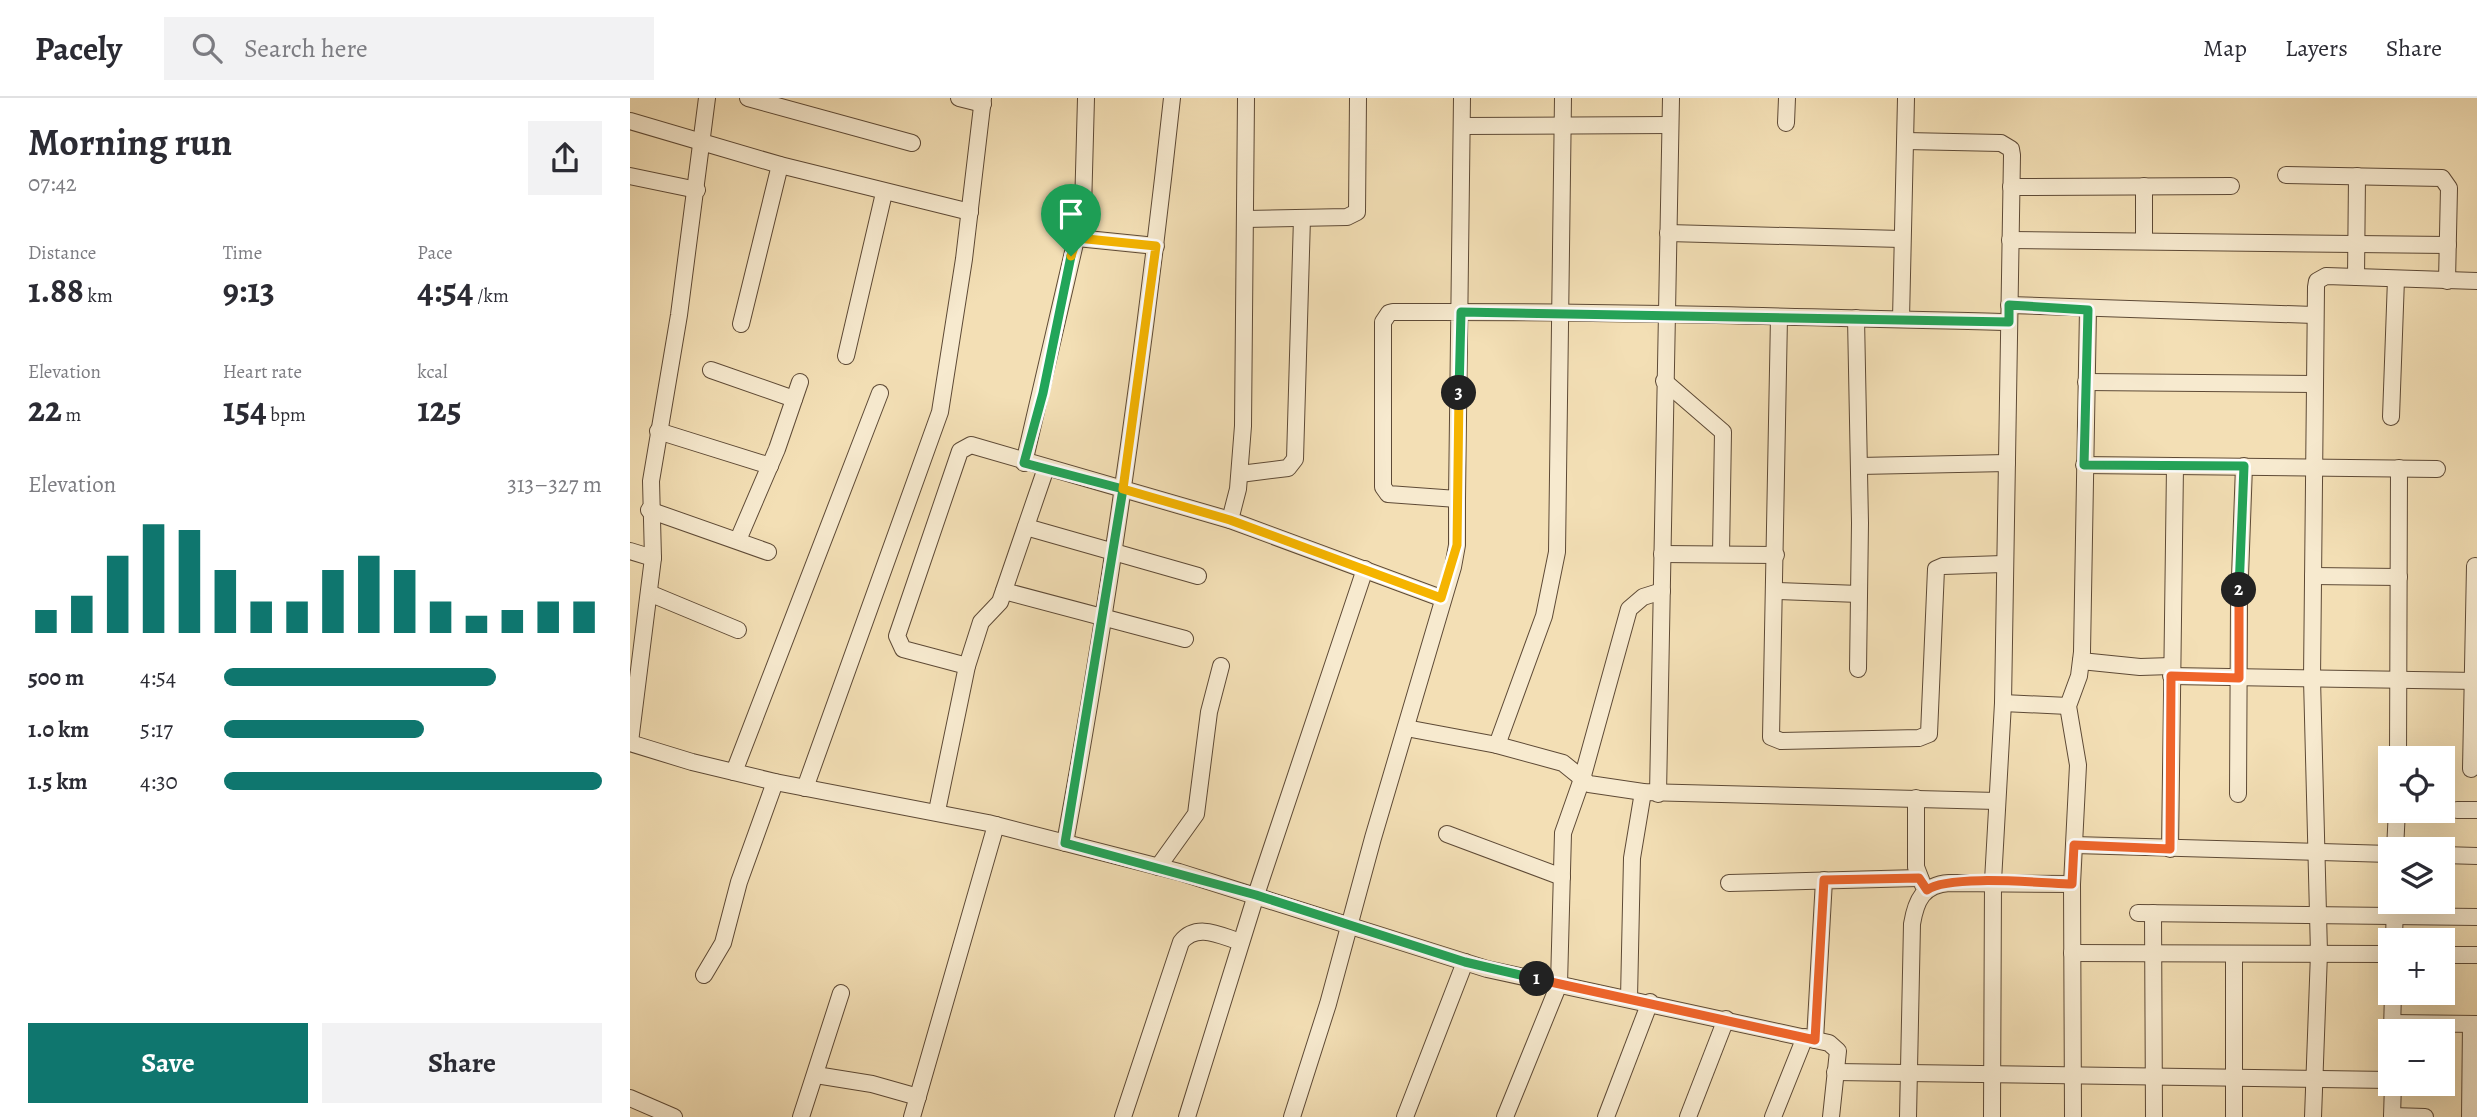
<!DOCTYPE html>
<html lang="en">
<head>
<meta charset="utf-8">
<style>
  :root { --surface:#fff; --page:#f2f2f3; --text:#2b2b33; --muted:#7c7c81; --line:#e1e1e2; --accent:#0f766e }
  body { margin:0; font-family:Alegreya,serif; background:var(--page); color:var(--text); height:100vh; display:flex; flex-direction:column; font-size:26px; white-space:nowrap }
  * { box-sizing:border-box; margin:0 }
  p { font-size:23px; color:var(--muted) }
  .icon { flex:none; width:38px; height:38px; fill:none; stroke:currentColor; stroke-width:2; stroke-linecap:round; stroke-linejoin:round }
  .map { position:relative; flex:1; overflow:hidden }
  .sheet { display:flex; flex-direction:column; background:var(--surface); width:630px }
  .sheet>* { flex:none }
  .tools { position:absolute; left:1748px; top:648px; display:grid; gap:14px }
  .tools a { display:grid; place-items:center; width:77px; height:77px; border-radius:0px; background:var(--surface); box-shadow:0 7px 28px #0002; font-size:35px }
  .pin { position:absolute; display:grid; place-items:center; width:60px; height:60px; color:#fff; margin:-72px -30px; border-radius:50% 50% 50% 0; rotate:-45deg; box-shadow:0 0 7px #0007 }
  .pin .icon { rotate:45deg }
  .km { position:absolute; width:35px; height:35px; margin:-18px; border-radius:50%; background:#222; color:#fff; font-size:19px; line-height:35px; text-align:center }
  .round { display:grid; place-items:center; flex:none; width:74px; height:74px; border-radius:0px; background:var(--page) }
  .head { display:flex; align-items:center; justify-content:space-between; height:119px; padding:0 28px }
  h1 { font-size:38px; font-weight:700; line-height:52px }
  .figures { display:grid; grid-template-columns:repeat(3,1fr); gap:10px; height:119px; padding:7px 28px }
  .figures div { display:grid; align-content:center }
  .figures b { font-size:35px; font-weight:700 }
  .figures small { font-size:19px; font-weight:400 }
  .figures p { font-size:19px }
  .chart { height:196px; padding:14px 28px }
  .chart p { display:flex; justify-content:space-between }
  .chart svg { width:100%; height:126px; margin-top:7px; stroke:var(--accent); stroke-width:6 }
  .action { display:flex; gap:14px; margin-top:auto; padding:14px 28px }
  .action a { flex:1; height:80px; border-radius:0px; background:var(--accent); color:#fff; font-size:28px; font-weight:700; line-height:80px; text-align:center }
  .action a+a { background:var(--page); color:var(--text) }
  ul { padding:0 28px; list-style:none; font-size:23px }
  li { display:grid; grid-template-columns:112px 84px 1fr; align-items:center; height:52px }
  li i { height:18px; border-radius:9px; background:var(--accent) }
  header { display:flex; align-items:center; gap:42px; box-sizing:border-box; height:98px; padding:0 35px; background:var(--surface); border-bottom:2px solid var(--line) }
  header strong { font-size:33px }
  nav { display:flex; gap:38px; margin-inline-start:auto; font-size:24px }
  .search { width:490px; height:63px; background:var(--page); display:flex; align-items:center; gap:18px; box-sizing:border-box; padding:0 24px; border-radius:0px; color:var(--muted); font-size:26px }
  main { display:flex; flex:1; min-height:0 }
  .map>svg:first-child { display:block }
  .lines { fill:none; stroke-linecap:round; stroke-linejoin:round }
  .minor-casing { stroke:#5e4a36; stroke-width:18 }
  .minor { stroke:#f7eacf; stroke-width:16 }
  .split-1-casing { stroke:#fff; stroke-width:14 }
  .split-2-casing { stroke:#fff; stroke-width:14 }
  .split-3-casing { stroke:#fff; stroke-width:14 }
  .split-4-casing { stroke:#fff; stroke-width:14 }
  .split-1 { stroke:#22a559; stroke-width:9 }
  .split-2 { stroke:#f0652b; stroke-width:9 }
  .split-3 { stroke:#22a559; stroke-width:9 }
  .split-4 { stroke:#f5b400; stroke-width:9 }
</style>
</head>
<body>
<header>
<strong>Pacely</strong>
<div class="search"><svg class="icon" aria-label="search" viewBox="0 0 24 24"><circle cx="10" cy="10" r="6"/><path d="M15 15l6 6"/></svg>Search here</div>
<nav><a>Map</a><a>Layers</a><a>Share</a></nav>
</header>
<main>
<section class="sheet">
<div class="head"><div><h1>Morning run</h1><p>07:42</p></div><a class="round"><svg class="icon" aria-label="share" viewBox="0 0 24 24"><path d="M12 15V3M7 8l5-5 5 5M5 13v7h14v-7"/></svg></a></div>
<div class="figures">
<div><p>Distance</p><b>1.88<small> km</small></b></div>
<div><p>Time</p><b>9:13</b></div>
<div><p>Pace</p><b>4:54<small> /km</small></b></div>
</div>
<div class="figures">
<div><p>Elevation</p><b>22<small> m</small></b></div>
<div><p>Heart rate</p><b>154<small> bpm</small></b></div>
<div><p>kcal</p><b>125</b></div>
</div>
<div class="chart"><p><span>Elevation</span>313–327 m</p>
<svg viewBox="0 0 160 44" preserveAspectRatio="none"><path d="M5 44V36M15 44V31M25 44V17M35 44V6M45 44V8M55 44V22M65 44V33M75 44V33M85 44V22M95 44V17M105 44V22M115 44V33M125 44V38M135 44V36M145 44V33M155 44V33"/></svg>
</div>
<ul>
<li><b>500 m</b>4:54<i style="width:72%"></i></li>
<li><b>1.0 km</b>5:17<i style="width:53%"></i></li>
<li><b>1.5 km</b>4:30<i style="width:100%"></i></li>
</ul>
<div class="action"><a>Save</a><a>Share</a></div>
</section>
<div class="map">
<svg width="1847" height="1019" viewBox="0 0 1847 1019">
  <rect width="100%" height="100%" fill="#f3dfb5"/>
  <filter id="stains"><feTurbulence type="fractalNoise" baseFrequency=".00286" numOctaves="4"/><feColorMatrix values="0 0 0 0 .2 0 0 0 0 .09 0 0 0 0 .02 0 0 0 .5 -.17"/></filter>
  <radialGradient id="worn" r=".72"><stop offset=".6" stop-color="#630" stop-opacity="0"/><stop offset="1" stop-color="#630" stop-opacity=".3"/></radialGradient>
  <g class="lines">
    <g class="minor-casing">
      <g id="minor">
        <polyline points="118,0 282,45"/>
        <polyline points="329,0 353,6"/>
        <path d="M 832,0 L 827,401 L 758,396 L 753,389 L 753,224 L 759,215 L 763,214 C 968,213 1174,219 1379,224"/>
        <polyline points="0,23 150,67 340,114"/>
        <polyline points="1156,25 1157,0"/>
        <polyline points="832,28 1040,27"/>
        <polyline points="1276,43 1371,45 1381,51 1382,57 1373,605 1363,783 1362,1019"/>
        <polyline points="1656,77 1812,80 1819,90 1817,183"/>
        <polyline points="0,78 67,92"/>
        <polyline points="1514,88 1514,143"/>
        <polyline points="1381,89 1601,88"/>
        <polyline points="615,121 717,119 727,114 728,0"/>
        <polyline points="1038,135 1271,141"/>
        <polyline points="447,140 526,148"/>
        <polyline points="1380,142 1818,147"/>
        <polyline points="1726,179 1727,78"/>
        <polyline points="1379,207 1684,217"/>
        <polyline points="1149,219 1141,639 1151,643 1289,640 1299,636 1306,471 1313,468 1373,466"/>
        <polyline points="1226,220 1230,425 1228,571"/>
        <polyline points="1271,221 1276,0"/>
        <polyline points="111,226 150,67"/>
        <polyline points="216,258 254,95"/>
        <polyline points="81,272 164,301"/>
        <polyline points="1034,283 1093,334 1091,456"/>
        <polyline points="1456,284 1684,286"/>
        <polyline points="1761,319 1766,181"/>
        <polyline points="28,333 140,368"/>
        <polyline points="394,365 453,111 456,0"/>
        <polyline points="1454,367 1807,371"/>
        <polyline points="1229,368 1377,365"/>
        <polyline points="610,376 658,370 665,361 672,120"/>
        <polyline points="19,412 138,454"/>
        <polyline points="600,422 608,391 613,328 616,0"/>
        <polyline points="396,429 568,478"/>
        <polyline points="108,442 147,351 170,284"/>
        <polyline points="0,453 23,460"/>
        <polyline points="1032,456 1146,457"/>
        <polyline points="1683,478 1769,479"/>
        <polyline points="374,493 555,541"/>
        <polyline points="1145,493 1229,496"/>
        <polyline points="19,495 108,532"/>
        <polyline points="1451,563 1510,569 1541,568"/>
        <polyline points="337,568 273,551 267,538 330,353 341,347 600,422 811,500"/>
        <polyline points="1541,578 1847,583"/>
        <polyline points="1373,605 1438,608"/>
        <polyline points="776,630 867,647 933,665 959,686 1013,694 1367,703"/>
        <polyline points="0,644 23,460 21,383 49,217 77,0"/>
        <polyline points="0,645 62,664 145,684 358,725 549,774 857,871 1199,945 1208,953 1201,1019"/>
        <polyline points="867,647 914,518 927,454 933,0"/>
        <polyline points="1768,660 1769,370"/>
        <polyline points="1841,671 1845,468"/>
        <polyline points="104,674 250,295"/>
        <polyline points="175,690 310,314 334,161 353,0"/>
        <polyline points="1028,696 1041,0"/>
        <polyline points="1608,696 1609,506 1614,368"/>
        <polyline points="1286,700 1286,769 1293,787"/>
        <polyline points="1827,712 1847,712"/>
        <polyline points="307,713 337,568 351,524 370,504 416,370"/>
        <polyline points="817,736 932,779"/>
        <path d="M 435,745 C 480,498 515,250 542,0"/>
        <polyline points="1444,747 1760,756"/>
        <polyline points="1540,751 1545,368"/>
        <polyline points="1765,751 1767,712"/>
        <polyline points="1813,757 1847,758"/>
        <polyline points="528,769 566,716 579,614 591,568"/>
        <polyline points="1099,785 1288,780"/>
        <polyline points="1508,815 1847,819"/>
        <polyline points="1523,815 1524,1019"/>
        <polyline points="1764,842 1765,803"/>
        <polyline points="1442,855 1760,856"/>
        <polyline points="1604,856 1604,1019"/>
        <polyline points="1813,857 1847,857"/>
        <polyline points="74,877 93,845 109,784 145,684"/>
        <polyline points="999,900 1002,760 1013,694"/>
        <polyline points="1762,925 1847,926"/>
        <polyline points="1762,933 1763,894"/>
        <polyline points="1185,942 1194,782"/>
        <polyline points="1205,974 1760,982"/>
        <polyline points="186,977 242,986 288,999"/>
        <polyline points="0,1000 44,1019"/>
        <polyline points="1762,1018 1795,1019"/>
        <polyline points="171,1019 211,895"/>
        <polyline points="282,1019 366,727"/>
        <path d="M 493,1019 L 551,844 C 567,824 591,838 611,844"/>
        <polyline points="557,1019 626,797 735,471"/>
        <polyline points="662,1019 698,906 743,740 823,469 827,447 827,401"/>
        <polyline points="775,1019 835,864"/>
        <polyline points="875,1019 929,886 933,735 952,681 999,511 1013,499 1032,493"/>
        <polyline points="976,1019 1020,904"/>
        <polyline points="1058,1019 1096,921"/>
        <polyline points="1143,1019 1175,939"/>
        <path d="M 1278,1019 L 1282,826 C 1286,802 1293,787 1319,785 L 1442,786"/>
        <polyline points="1443,1019 1442,786 1448,667 1438,608 1449,578 1452,554 1458,211"/>
        <polyline points="1683,1019 1689,855 1682,581 1686,189 1687,183 1696,178 1847,183"/>
        <polyline points="1762,1019 1763,985"/>
        <polyline points="1840,1019 1841,926"/>
      </g>
    </g>
    <use href="#minor" class="minor"/>
  </g>
  <g class="lines">
    <g class="split-1-casing">
      <polyline id="split-1" points="441,158 413,295 394,365 493,391 435,745 626,797 835,864 907,881"/>
    </g>
    <g class="split-2-casing">
      <path id="split-2" d="M 907,881 L 1185,942 L 1194,782 L 1289,780 L 1297,792 C 1318,776 1412,785 1442,786 L 1444,747 L 1540,751 L 1541,578 L 1609,580 L 1609,492"/>
    </g>
    <g class="split-3-casing">
      <polyline id="split-3" points="829,295 831,214 1379,224 1379,207 1458,212 1454,367 1614,368 1609,492"/>
    </g>
    <g class="split-4-casing">
      <polyline id="split-4" points="441,158 447,140 526,148 493,391 600,422 811,500 827,447 829,295"/>
    </g>
    <use href="#split-1" class="split-1"/>
    <use href="#split-2" class="split-2"/>
    <use href="#split-3" class="split-3"/>
    <use href="#split-4" class="split-4"/>
  </g>
  <rect width="100%" height="100%" filter="url(#stains)"/>
  <rect width="100%" height="100%" fill="url(#worn)"/>
</svg>
<div class="tools">
<a><svg class="icon" aria-label="locate" viewBox="0 0 24 24"><circle cx="12" cy="12" r="6"/><path d="M12 2v4M12 18v4M2 12h4M18 12h4"/></svg></a>
<a><svg class="icon" aria-label="layers" viewBox="0 0 24 24"><path d="M12 4l9 5-9 5-9-5zM3 14l9 5 9-5"/></svg></a>
<a>+</a>
<a>−</a>
</div>
<div class="pin" style="left:441px;top:158px;background:#1e9e55"><svg class="icon" aria-label="arrive" viewBox="0 0 24 24"><path d="M6 21V4h12l-3 4 3 4H6"/></svg></div>
<b class="km" style="left:907px;top:881px">1</b>
<b class="km" style="left:1609px;top:492px">2</b>
<b class="km" style="left:829px;top:295px">3</b>
</div>
</main>
</body>
</html>
